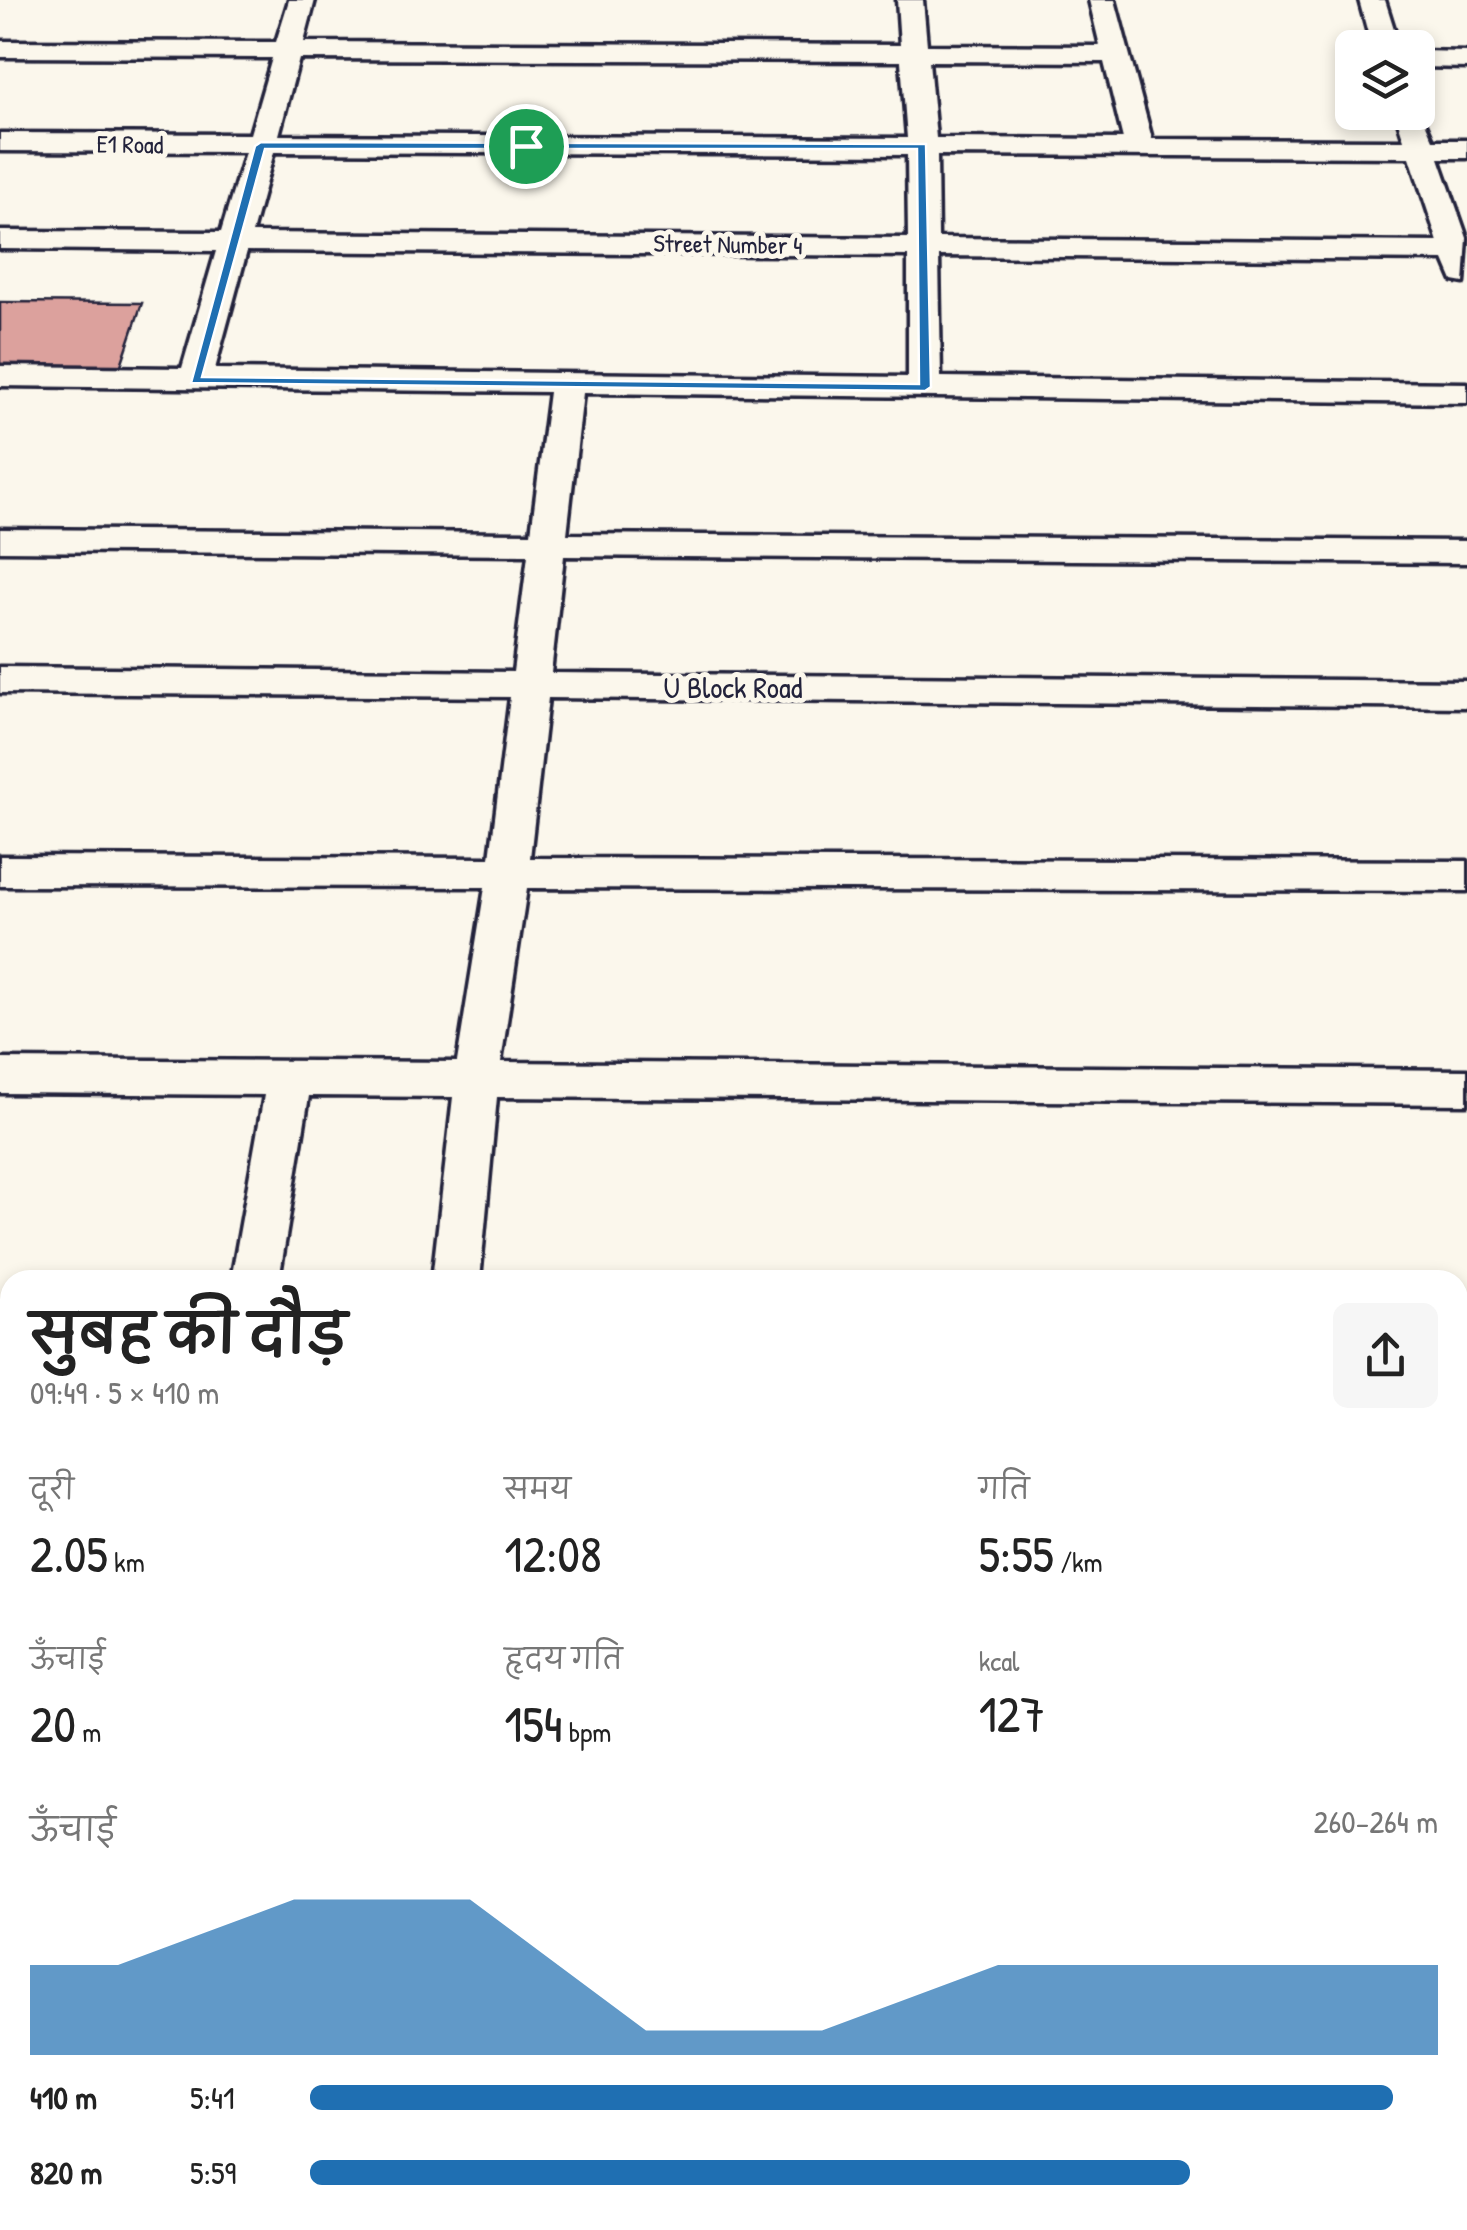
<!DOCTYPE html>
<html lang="hi">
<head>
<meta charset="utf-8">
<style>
  :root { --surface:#fff; --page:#f6f6f6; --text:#222; --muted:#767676; --accent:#1f6fb2 }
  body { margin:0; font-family:"Patrick Hand","Playpen Sans Deva",sans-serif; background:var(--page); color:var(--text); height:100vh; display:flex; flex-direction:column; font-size:38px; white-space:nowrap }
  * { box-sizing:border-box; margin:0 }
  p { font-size:32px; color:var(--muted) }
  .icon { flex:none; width:55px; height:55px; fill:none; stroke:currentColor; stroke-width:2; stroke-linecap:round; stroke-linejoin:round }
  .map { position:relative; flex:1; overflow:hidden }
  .panel { position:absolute; left:0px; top:1270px; width:1468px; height:960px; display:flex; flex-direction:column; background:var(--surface); border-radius:30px 30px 0 0; box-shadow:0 5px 15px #0003 }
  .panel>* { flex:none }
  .controls { position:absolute; left:1335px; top:30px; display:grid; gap:20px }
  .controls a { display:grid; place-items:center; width:100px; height:100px; border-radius:15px; background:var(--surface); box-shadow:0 5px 15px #0003; font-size:50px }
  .pin { position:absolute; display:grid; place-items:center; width:85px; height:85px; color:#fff; margin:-42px; border:5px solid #fff; border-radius:50%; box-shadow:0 2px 10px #0007 }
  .round { display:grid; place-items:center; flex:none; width:105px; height:105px; border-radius:15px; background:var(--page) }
  .head { display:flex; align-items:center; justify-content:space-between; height:170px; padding:0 30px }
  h1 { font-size:55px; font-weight:600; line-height:75px }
  .metrics { display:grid; grid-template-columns:repeat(3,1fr); gap:15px; height:170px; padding:10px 30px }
  .metrics div { display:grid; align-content:center }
  .metrics b { font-size:50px; font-weight:600 }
  .metrics small { font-size:28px; font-weight:400 }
  .metrics p { font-size:28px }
  .chart { height:280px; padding:20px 30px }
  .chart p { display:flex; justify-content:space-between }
  .chart svg { width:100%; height:180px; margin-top:10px; fill:var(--accent); opacity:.7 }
  ul { padding:0 30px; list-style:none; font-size:32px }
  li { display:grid; grid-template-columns:160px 120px 1fr; align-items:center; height:75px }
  li i { height:25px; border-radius:12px; background:var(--accent) }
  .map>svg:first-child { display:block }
  .building { fill:#dca19d; stroke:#22223b; stroke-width:2.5 }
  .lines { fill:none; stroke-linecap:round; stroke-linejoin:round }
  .street-casing { stroke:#22223b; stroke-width:7 }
  .secondary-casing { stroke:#22223b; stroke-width:7 }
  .street { fill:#fbf7ec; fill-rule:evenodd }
  .secondary { fill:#fbf7ec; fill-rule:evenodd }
  .route { fill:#1f6fb2; stroke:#fff; stroke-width:2.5; fill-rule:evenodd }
  .labels { text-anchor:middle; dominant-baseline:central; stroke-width:10; stroke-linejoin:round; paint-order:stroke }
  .far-street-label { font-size:25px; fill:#22223b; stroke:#fbf7ec }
  .street-label { font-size:30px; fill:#22223b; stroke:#fbf7ec }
</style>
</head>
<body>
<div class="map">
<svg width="1467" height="2230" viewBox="0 0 1467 2230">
  <rect width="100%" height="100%" fill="#fbf7ec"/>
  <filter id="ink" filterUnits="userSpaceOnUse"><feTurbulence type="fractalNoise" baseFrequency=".01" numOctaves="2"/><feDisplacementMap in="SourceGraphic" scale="20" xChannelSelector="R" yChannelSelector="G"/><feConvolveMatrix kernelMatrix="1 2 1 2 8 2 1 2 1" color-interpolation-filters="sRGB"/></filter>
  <g filter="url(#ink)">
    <polygon class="building" points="0,302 142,303 120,368 0,368"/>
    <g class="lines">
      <g class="street-casing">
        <g id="street">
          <path d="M 289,0 L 315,0 L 304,42 L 900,45 L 897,0 L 923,0 L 927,45 L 1100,46 L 1089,0 L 1115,0 L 1152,139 L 1404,140 L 1395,112 L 1418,112 L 1418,106 L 1433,140 L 1467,140 L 1467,158 L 1439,158 L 1467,238 L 1464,283 L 1453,281 L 1444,260 L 939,256 L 941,377 L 1467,383 L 1467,403 L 583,393 L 567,534 L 1467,541 L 1467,563 L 564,556 L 551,673 L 1467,681 L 1467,707 L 548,698 L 530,858 L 1467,861 L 1467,891 L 527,888 L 501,1062 L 1467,1070 L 1467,1104 L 497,1097 L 480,1280 L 432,1280 L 453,1097 L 309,1096 L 279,1280 L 231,1280 L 264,1095 L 0,1093 L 0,1059 L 457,1062 L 485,887 L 0,886 L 0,856 L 490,858 L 510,697 L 0,693 L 0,667 L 513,672 L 528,555 L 0,551 L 0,529 L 531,533 L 549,392 L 0,386 L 0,366 L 182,368 L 216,251 L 0,249 L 0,231 L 221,232 L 245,152 L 0,151 L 0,133 L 250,134 L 272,58 L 0,57 L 0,41 L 276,42 ZM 299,59 L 901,61 L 907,138 L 279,135 ZM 929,61 L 1104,62 L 1123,139 L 936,138 ZM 274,152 L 907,155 L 908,238 L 252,233 ZM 937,155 L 1410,157 L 1438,242 L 938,238 ZM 247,251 L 908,256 L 908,377 L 215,369 Z"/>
          <polygon points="1359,0 1385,0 1400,48 1372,48"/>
          <polygon points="1418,51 1467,52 1467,68 1418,67"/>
          <rect x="1458" y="1316" width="9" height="42"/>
          <rect x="1458" y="1474" width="9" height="46"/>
          <polygon points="1458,1646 1467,1650 1467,1703 1458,1699"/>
          <polygon points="1458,2043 1467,2046 1467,2110 1458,2106"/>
          <polygon points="1467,2173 1467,2230 1421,2230 1425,2220 1458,2220 1458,2177"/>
          <polygon points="48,2220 114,2220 109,2230 44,2230"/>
          <polygon points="277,2220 341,2220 338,2230 274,2230"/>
          <polygon points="881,2220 953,2220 957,2230 886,2230"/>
        </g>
      </g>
      <g class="secondary-casing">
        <polygon id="secondary" points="0,2190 10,2194 10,2220 35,2220 39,2230 0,2230"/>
      </g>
      <use href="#street" class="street"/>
      <use href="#secondary" class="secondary"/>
    </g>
  </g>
  <path class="route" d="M 261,142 L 926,144 L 931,387 L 925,391 L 191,383 L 255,146 ZM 265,149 L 917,149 L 919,384 L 202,377 Z"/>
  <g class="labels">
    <g class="far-street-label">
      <text transform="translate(130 144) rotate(1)">E1 Road</text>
      <text transform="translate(728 244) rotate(1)">Street Number 4</text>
    </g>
    <g class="street-label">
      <text x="733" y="687">U Block Road</text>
    </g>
  </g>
</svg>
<div class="controls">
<a><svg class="icon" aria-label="layers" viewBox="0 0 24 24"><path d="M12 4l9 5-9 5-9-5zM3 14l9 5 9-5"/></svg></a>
</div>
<div class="pin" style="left:526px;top:146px;background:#1e9e55"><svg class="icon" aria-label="arrive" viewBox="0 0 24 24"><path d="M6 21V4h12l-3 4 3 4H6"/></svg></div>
<section class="panel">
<div class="head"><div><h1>सुबह की दौड़</h1><p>09:49 · 5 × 410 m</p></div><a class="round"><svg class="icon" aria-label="share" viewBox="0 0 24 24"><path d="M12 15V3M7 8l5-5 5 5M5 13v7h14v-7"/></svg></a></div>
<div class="metrics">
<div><p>दूरी</p><b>2.05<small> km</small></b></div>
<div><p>समय</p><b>12:08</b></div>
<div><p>गति</p><b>5:55<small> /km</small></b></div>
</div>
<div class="metrics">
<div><p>ऊँचाई</p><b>20<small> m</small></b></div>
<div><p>हृदय गति</p><b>154<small> bpm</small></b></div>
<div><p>kcal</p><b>127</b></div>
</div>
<div class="chart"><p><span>ऊँचाई</span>260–264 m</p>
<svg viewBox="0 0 160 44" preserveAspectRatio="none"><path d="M0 44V22L10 22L20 14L30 6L40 6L50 6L60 22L70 38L80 38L90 38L100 30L110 22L120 22L130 22L140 22L150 22L160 22V44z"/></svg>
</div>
<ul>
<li><b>410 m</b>5:41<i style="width:96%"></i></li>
<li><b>820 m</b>5:59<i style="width:78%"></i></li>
</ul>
</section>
</div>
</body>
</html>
